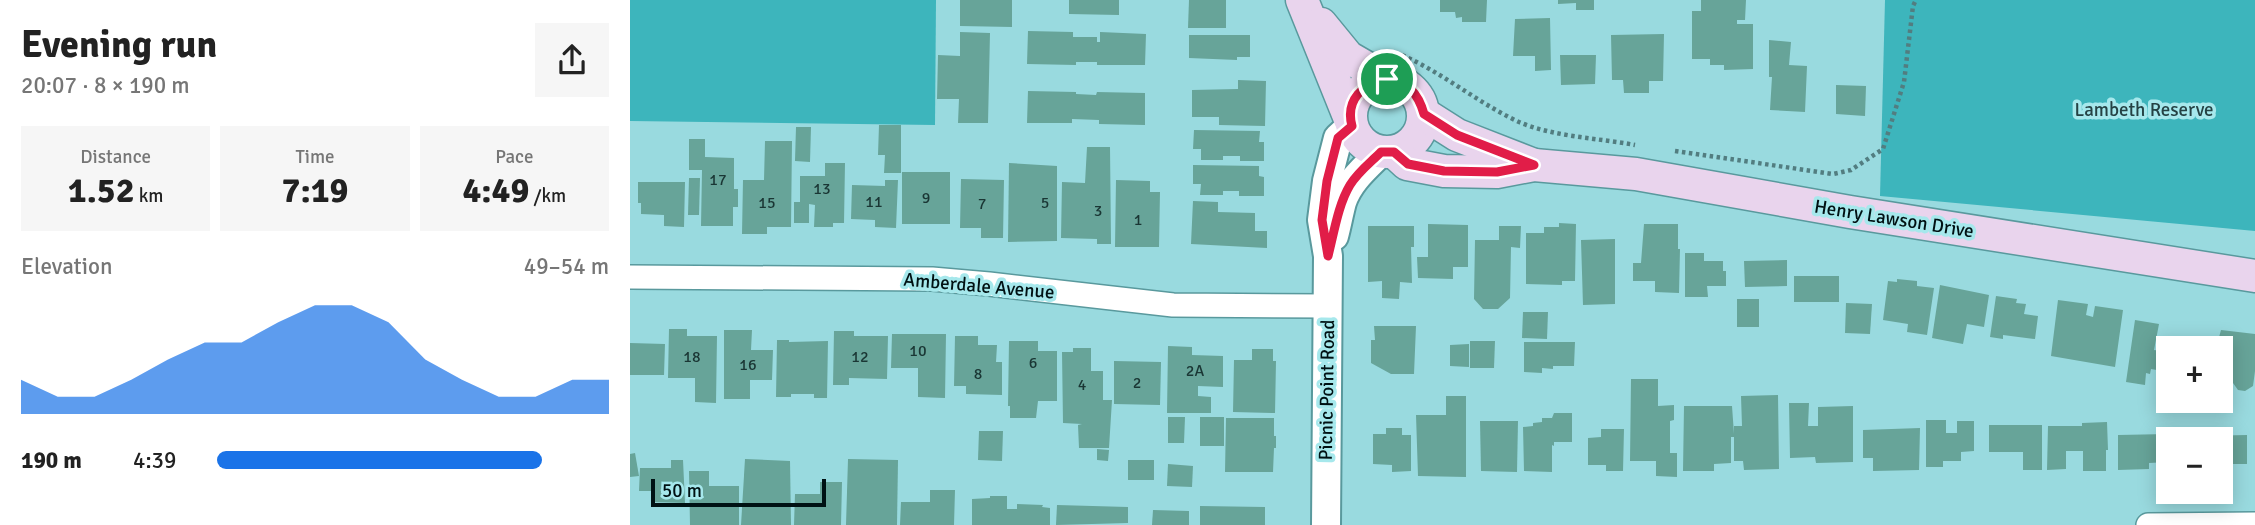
<!DOCTYPE html>
<html lang="en">
<head>
<meta charset="utf-8">
<style>
  :root { --surface:#fff; --page:#f6f6f6; --text:#222; --muted:#767676; --accent:#1a73e8 }
  body { margin:0; font-family:Signika,sans-serif; background:var(--page); color:var(--text); height:100vh; display:flex; flex-direction:column; font-size:26px; white-space:nowrap }
  * { box-sizing:border-box; margin:0 }
  p { font-size:23px; color:var(--muted) }
  .icon { flex:none; width:38px; height:38px; fill:none; stroke:currentColor; stroke-width:2; stroke-linecap:round; stroke-linejoin:round }
  .map { position:relative; flex:1; overflow:hidden }
  .drawer { display:flex; flex-direction:column; background:var(--surface); width:630px }
  .drawer>* { flex:none }
  .buttons { position:absolute; left:1526px; top:336px; display:grid; gap:14px }
  .buttons a { display:grid; place-items:center; width:77px; height:77px; border-radius:0px; background:var(--surface); box-shadow:0 4px 18px #0003; font-size:35px }
  .scale { position:absolute; left:21px; bottom:18px; width:175px; box-sizing:border-box; padding-left:7px; border:4px solid #001113; border-top:0; font-size:19px; line-height:24px; white-space:nowrap; color:#001113; -webkit-text-stroke:5px #a6e8ec; paint-order:stroke }
  .pin { position:absolute; display:grid; place-items:center; width:60px; height:60px; color:#fff; margin:-30px; border:4px solid #fff; border-radius:50%; box-shadow:0 2px 7px #0007 }
  .round { display:grid; place-items:center; flex:none; width:74px; height:74px; border-radius:0px; background:var(--page) }
  .head { display:flex; align-items:center; justify-content:space-between; height:119px; padding:0 21px }
  h1 { font-size:38px; font-weight:700; line-height:52px }
  .stats { display:grid; grid-template-columns:repeat(3,1fr); gap:10px; height:119px; padding:7px 21px }
  .stats div { display:grid; align-content:center; border-radius:0px; background:var(--page); text-align:center }
  .stats b { font-size:35px; font-weight:700 }
  .stats small { font-size:19px; font-weight:400 }
  .stats p { font-size:19px }
  .chart { height:196px; padding:14px 21px }
  .chart p { display:flex; justify-content:space-between }
  .chart svg { width:100%; height:126px; margin-top:7px; fill:var(--accent); opacity:.7 }
  ul { padding:0 21px; list-style:none; font-size:23px }
  li { display:grid; grid-template-columns:112px 84px 1fr; align-items:center; height:52px }
  li i { height:18px; border-radius:9px; background:var(--accent) }
  main { display:flex; flex:1; min-height:0 }
  .map>svg:first-child { display:block }
  .green { fill:#3db5bc }
  .building { fill:#67a499 }
  .lines { fill:none; stroke-linecap:round; stroke-linejoin:round }
  .minor-casing { stroke:#59999d; stroke-width:26 }
  .tertiary-casing { stroke:#59999d; stroke-width:32 }
  .secondary-casing { stroke:#59999d; stroke-width:35 }
  .path { stroke:#527d80; stroke-width:4.5; stroke-dasharray:3.5 3.5; stroke-linecap:butt }
  .minor { stroke:#fff; stroke-width:23 }
  .tertiary { stroke:#fff; stroke-width:28 }
  .secondary { stroke:#e9d4ed; stroke-width:32 }
  .route-casing { stroke:#fff; stroke-width:14 }
  .route { stroke:#e11d48; stroke-width:9 }
  .labels { text-anchor:middle; dominant-baseline:central; stroke-width:7; stroke-linejoin:round; paint-order:stroke }
  .number-label { font-size:16px; fill:#1a3634 }
  .park-label { font-size:19px; fill:#254244; stroke:#a6e8ec }
  .street-label { font-size:19px; fill:#001113; stroke:#a6e8ec }
</style>
</head>
<body>
<main>
<section class="drawer">
<div class="head"><div><h1>Evening run</h1><p>20:07 · 8 × 190 m</p></div><a class="round"><svg class="icon" aria-label="share" viewBox="0 0 24 24"><path d="M12 15V3M7 8l5-5 5 5M5 13v7h14v-7"/></svg></a></div>
<div class="stats">
<div><p>Distance</p><b>1.52<small> km</small></b></div>
<div><p>Time</p><b>7:19</b></div>
<div><p>Pace</p><b>4:49<small> /km</small></b></div>
</div>
<div class="chart"><p><span>Elevation</span>49–54 m</p>
<svg viewBox="0 0 160 44" preserveAspectRatio="none"><path d="M0 44V32L10 38L20 38L30 32L40 25L50 19L60 19L70 12L80 6L90 6L100 12L110 25L120 32L130 38L140 38L150 32L160 32V44z"/></svg>
</div>
<ul>
<li><b>190 m</b>4:39<i style="width:83%"></i></li>
</ul>
</section>
<div class="map">
<svg width="1625" height="525" viewBox="0 0 1625 525">
  <rect width="100%" height="100%" fill="#99dadf"/>
  <g class="green">
    <polygon points="0,0 306,0 305,125 0,121"/>
    <polygon points="1255,0 1625,0 1625,231 1250,196"/>
  </g>
  <g class="building">
    <polygon points="330,0 382,0 382,27 330,26"/>
    <polygon points="439,0 489,0 489,15 439,14"/>
    <polygon points="559,0 596,0 596,28 558,28"/>
    <polygon points="810,0 857,0 856,22 832,22 832,17 826,18 825,12 810,12"/>
    <polygon points="928,0 964,0 964,10 946,10 946,3 928,4"/>
    <polygon points="1071,0 1116,0 1115,20 1107,20 1107,24 1123,24 1123,69 1094,70 1094,65 1080,65 1080,59 1062,59 1062,11 1071,11"/>
    <polygon points="920,18 921,70 905,71 905,56 883,56 885,19"/>
    <polygon points="398,31 443,32 443,37 467,37 467,42 470,42 470,32 516,34 515,65 467,65 467,62 446,62 446,65 397,64"/>
    <polygon points="330,32 360,33 358,123 328,123 329,99 307,99 308,55 330,56"/>
    <polygon points="1034,34 1033,81 1019,81 1019,93 994,93 993,80 982,80 981,35"/>
    <polygon points="559,35 620,35 620,57 607,57 607,60 559,58"/>
    <polygon points="1139,40 1161,42 1159,65 1177,66 1175,112 1140,110 1142,77 1139,77"/>
    <polygon points="930,55 966,55 965,84 931,85"/>
    <polygon points="608,80 636,81 635,126 589,125 589,117 562,117 562,90 608,89"/>
    <polygon points="1206,85 1236,86 1235,116 1206,114"/>
    <polygon points="398,91 446,92 446,94 466,95 467,92 515,93 515,125 469,124 469,120 442,119 442,123 397,123"/>
    <polygon points="249,125 271,125 271,173 254,173 255,155 248,155"/>
    <polygon points="166,127 181,127 180,162 165,161"/>
    <polygon points="564,130 630,131 629,142 634,142 634,161 610,161 610,156 593,156 593,160 571,160 571,149 563,149"/>
    <polygon points="59,139 75,139 75,157 104,158 104,189 108,189 108,207 103,207 103,226 71,226 72,170 59,170"/>
    <polygon points="135,141 162,141 161,227 137,227 137,234 112,234 113,180 134,180"/>
    <polygon points="457,147 480,147 481,244 467,244 467,239 431,238 432,182 455,183"/>
    <polygon points="195,163 215,163 214,223 203,223 203,227 184,227 185,205 179,204 179,223 164,223 164,202 170,202 170,176 195,176"/>
    <polygon points="379,163 427,166 427,241 378,242"/>
    <polygon points="563,165 629,166 629,176 634,177 634,196 609,196 609,191 593,191 593,195 570,195 571,184 563,184"/>
    <rect x="272" y="172" width="48" height="52"/>
    <polygon points="59,178 70,178 69,215 58,215"/>
    <polygon points="331,179 374,180 373,238 351,238 351,228 330,228"/>
    <polygon points="255,180 268,180 266,228 245,227 245,220 221,219 222,185 255,186"/>
    <polygon points="486,180 520,181 520,192 530,192 529,247 485,247"/>
    <polygon points="8,182 55,182 54,227 34,226 34,215 11,214 11,203 8,203"/>
    <polygon points="563,201 588,202 588,212 625,213 625,231 637,231 637,248 561,244"/>
    <polygon points="929,223 946,224 945,281 932,281 932,285 896,284 896,233 914,233 914,227 929,227"/>
    <polygon points="798,224 838,225 838,267 823,267 823,279 788,278 787,257 798,257"/>
    <polygon points="1014,224 1048,224 1048,249 1050,249 1049,293 1025,292 1025,281 1003,281 1003,263 1011,263"/>
    <polygon points="738,226 784,226 784,247 781,247 782,283 770,282 769,299 752,298 752,281 738,282"/>
    <polygon points="869,226 891,226 890,248 881,247 880,298 868,309 853,309 844,299 845,240 869,240"/>
    <polygon points="985,239 985,304 953,305 951,240"/>
    <polygon points="1055,253 1074,253 1074,261 1093,261 1093,271 1096,271 1096,286 1077,286 1078,297 1055,297"/>
    <polygon points="1157,260 1157,286 1115,287 1114,261"/>
    <rect x="1164" y="276" width="45" height="26"/>
    <polygon points="1267,279 1287,281 1287,286 1304,288 1297,335 1277,332 1278,324 1253,320 1258,281 1267,282"/>
    <polygon points="1310,285 1359,295 1354,327 1337,324 1333,344 1302,338"/>
    <polygon points="1366,296 1387,299 1386,303 1396,304 1394,314 1408,316 1405,339 1373,335 1373,339 1360,337"/>
    <rect x="1107" y="299" width="22" height="28"/>
    <polygon points="1428,300 1458,304 1456,315 1463,317 1465,306 1493,310 1485,367 1421,356"/>
    <polygon points="1216,303 1242,304 1240,334 1215,333"/>
    <polygon points="893,312 918,312 917,339 892,338"/>
    <polygon points="1505,320 1529,324 1524,350 1538,352 1538,372 1521,369 1520,374 1516,373 1515,385 1496,382"/>
    <polygon points="744,326 786,326 784,374 761,374 741,363 741,340 745,340"/>
    <polygon points="39,329 57,329 57,336 87,336 86,403 65,402 65,378 38,378"/>
    <polygon points="94,330 122,330 121,350 143,350 142,380 120,380 120,399 94,399"/>
    <polygon points="1591,330 1625,334 1625,371 1623,386 1615,391 1608,390 1603,383 1591,381 1591,348 1575,348 1576,339 1588,341"/>
    <polygon points="204,331 224,331 224,336 258,336 257,379 219,378 219,385 203,385"/>
    <polygon points="262,334 316,334 315,398 288,397 288,368 261,368"/>
    <polygon points="325,336 348,336 348,345 367,345 366,362 372,362 372,395 336,394 336,386 324,386"/>
    <polygon points="147,340 159,340 159,342 198,341 197,398 184,398 184,394 161,394 161,397 146,397"/>
    <polygon points="379,341 408,341 408,351 427,351 427,401 408,401 406,418 380,418 380,406 378,406"/>
    <polygon points="840,341 865,341 864,368 840,368"/>
    <polygon points="894,342 945,342 944,366 923,366 923,369 912,368 912,373 894,372"/>
    <polygon points="0,343 35,344 34,375 0,375"/>
    <polygon points="839,344 839,367 820,366 820,345"/>
    <polygon points="538,346 562,347 562,355 593,356 593,387 568,386 568,396 581,397 581,413 537,413"/>
    <polygon points="443,348 461,348 461,371 473,371 473,400 482,400 479,448 449,448 448,425 452,424 433,423 432,352 443,352"/>
    <polygon points="622,349 643,349 643,361 646,361 645,413 603,412 604,360 622,360"/>
    <polygon points="484,361 531,362 530,405 484,404"/>
    <polygon points="1001,379 1028,379 1028,406 1044,405 1044,420 1040,421 1040,453 1047,453 1047,477 1026,476 1026,461 1000,461"/>
    <polygon points="1148,395 1149,469 1114,470 1113,461 1104,461 1104,437 1101,437 1101,463 1084,464 1084,471 1053,471 1054,406 1102,406 1104,434 1104,426 1112,426 1111,396"/>
    <polygon points="816,396 836,396 836,477 788,476 786,415 816,415"/>
    <polygon points="1159,403 1179,403 1178,426 1188,426 1188,407 1223,406 1223,462 1186,463 1185,457 1160,458"/>
    <polygon points="924,413 942,413 942,442 924,442 924,446 922,445 922,472 894,471 893,427 903,426 903,423 912,422 912,418 922,418"/>
    <polygon points="538,417 555,417 554,443 538,443"/>
    <rect x="570" y="417" width="24" height="29"/>
    <polygon points="596,418 644,418 644,436 646,436 646,448 644,448 643,472 595,472"/>
    <polygon points="1296,420 1316,420 1316,433 1327,433 1327,421 1344,421 1344,451 1331,452 1331,461 1313,461 1313,467 1296,467"/>
    <polygon points="850,421 888,421 887,472 851,471"/>
    <polygon points="1477,422 1478,450 1476,450 1476,471 1453,471 1453,451 1436,451 1436,469 1417,470 1418,426 1452,426 1452,423"/>
    <polygon points="1359,425 1412,425 1412,470 1393,470 1393,452 1359,452"/>
    <polygon points="756,428 772,428 772,435 781,435 781,471 762,472 762,465 743,464 743,434 756,434"/>
    <polygon points="1290,428 1289,470 1243,471 1243,458 1233,458 1233,430"/>
    <polygon points="971,429 994,429 993,471 976,471 976,465 958,465 958,438 971,437"/>
    <polygon points="349,431 373,431 372,461 348,460"/>
    <polygon points="1551,432 1570,432 1570,436 1617,435 1617,464 1596,464 1596,468 1591,468 1591,439 1551,439"/>
    <polygon points="1538,434 1538,462 1519,463 1519,469 1488,470 1488,435"/>
    <polygon points="467,449 479,450 478,461 467,460"/>
    <polygon points="5,453 9,476 0,477 0,454"/>
    <polygon points="115,459 160,461 161,525 111,525"/>
    <polygon points="218,459 268,460 267,525 216,525"/>
    <polygon points="41,460 53,460 55,503 21,502 21,491 9,491 10,468 41,468"/>
    <rect x="498" y="460" width="26" height="20"/>
    <polygon points="538,464 563,466 562,487 537,486"/>
    <polygon points="59,471 79,471 79,486 109,486 109,525 60,525"/>
    <polygon points="190,482 212,482 211,525 164,525 165,494 190,494"/>
    <polygon points="300,490 325,490 324,525 270,525 271,502 300,502"/>
    <polygon points="360,496 377,496 377,509 387,509 387,504 413,505 412,507 420,508 420,525 342,525 342,499 360,498"/>
    <polygon points="427,505 498,507 498,523 426,525"/>
    <polygon points="570,506 635,507 635,525 570,525"/>
    <polygon points="523,510 559,511 559,525 522,525"/>
  </g>
  <g class="lines">
    <g class="minor-casing">
      <g id="minor">
        <polyline points="0,277 302,279 359,284 543,305 698,306"/>
        <polyline points="1518,525 1625,524"/>
      </g>
    </g>
    <g class="tertiary-casing">
      <g id="tertiary">
        <path d="M 704,236 C 707,225 709,213 712,202 C 719,181 736,167 751,152"/>
        <polyline points="696,525 698,256 692,220 697,181 708,138 721,126"/>
      </g>
    </g>
    <g class="secondary-casing">
      <g id="secondary">
        <polyline points="672,0 720,119"/>
        <polyline points="691,24 718,57 756,79"/>
        <circle cx="757" cy="116" r="36"/>
        <polyline points="794,114 827,135 904,165"/>
        <polyline points="764,152 777,164 814,171 867,172 904,165 1006,174 1220,212 1625,276"/>
      </g>
    </g>
    <g class="path">
      <path d="M 772,55 C 813,73 848,103 889,122 C 924,137 968,138 1005,145"/>
      <polyline points="1045,151 1203,174 1221,170 1253,149 1274,82 1283,6 1286,0"/>
    </g>
    <use href="#minor" class="minor"/>
    <use href="#tertiary" class="tertiary"/>
    <use href="#secondary" class="secondary"/>
  </g>
  <g class="lines">
    <g class="route-casing">
      <path id="route" d="M 757,79 C 778,82 788,93 794,114 L 827,135 L 904,165 L 867,172 L 814,171 L 778,164 L 764,152 L 751,152 C 740,163 728,172 720,185 C 708,205 704,233 698,256 L 692,220 L 697,181 L 708,138 L 722,126 C 715,100 733,83 757,79 Z"/>
    </g>
    <use href="#route" class="route"/>
  </g>
  <g class="labels">
    <g class="number-label">
      <text x="88" y="180">17</text>
      <text x="192" y="189">13</text>
      <text x="296" y="198">9</text>
      <text x="244" y="202">11</text>
      <text x="137" y="203">15</text>
      <text x="415" y="203">5</text>
      <text x="352" y="204">7</text>
      <text x="468" y="211">3</text>
      <text x="508" y="220">1</text>
      <text x="288" y="351">10</text>
      <text x="62" y="357">18</text>
      <text x="230" y="357">12</text>
      <text x="403" y="363">6</text>
      <text x="118" y="365">16</text>
      <text x="565" y="371">2A</text>
      <text x="348" y="374">8</text>
      <text x="507" y="383">2</text>
      <text x="452" y="385">4</text>
    </g>
    <g class="park-label">
      <text x="1514" y="110">Lambeth Reserve</text>
    </g>
    <g class="street-label">
      <text transform="translate(1264 219) rotate(9)">Henry Lawson Drive</text>
      <text transform="translate(349 286) rotate(5)">Amberdale Avenue</text>
      <text transform="translate(697 390) rotate(-89)">Picnic Point Road</text>
    </g>
  </g>
</svg>
<div class="buttons">
<a>+</a>
<a>−</a>
</div>
<div class="scale">50 m</div>
<div class="pin" style="left:757px;top:79px;background:#1e9e55"><svg class="icon" aria-label="arrive" viewBox="0 0 24 24"><path d="M6 21V4h12l-3 4 3 4H6"/></svg></div>
</div>
</main>
</body>
</html>
